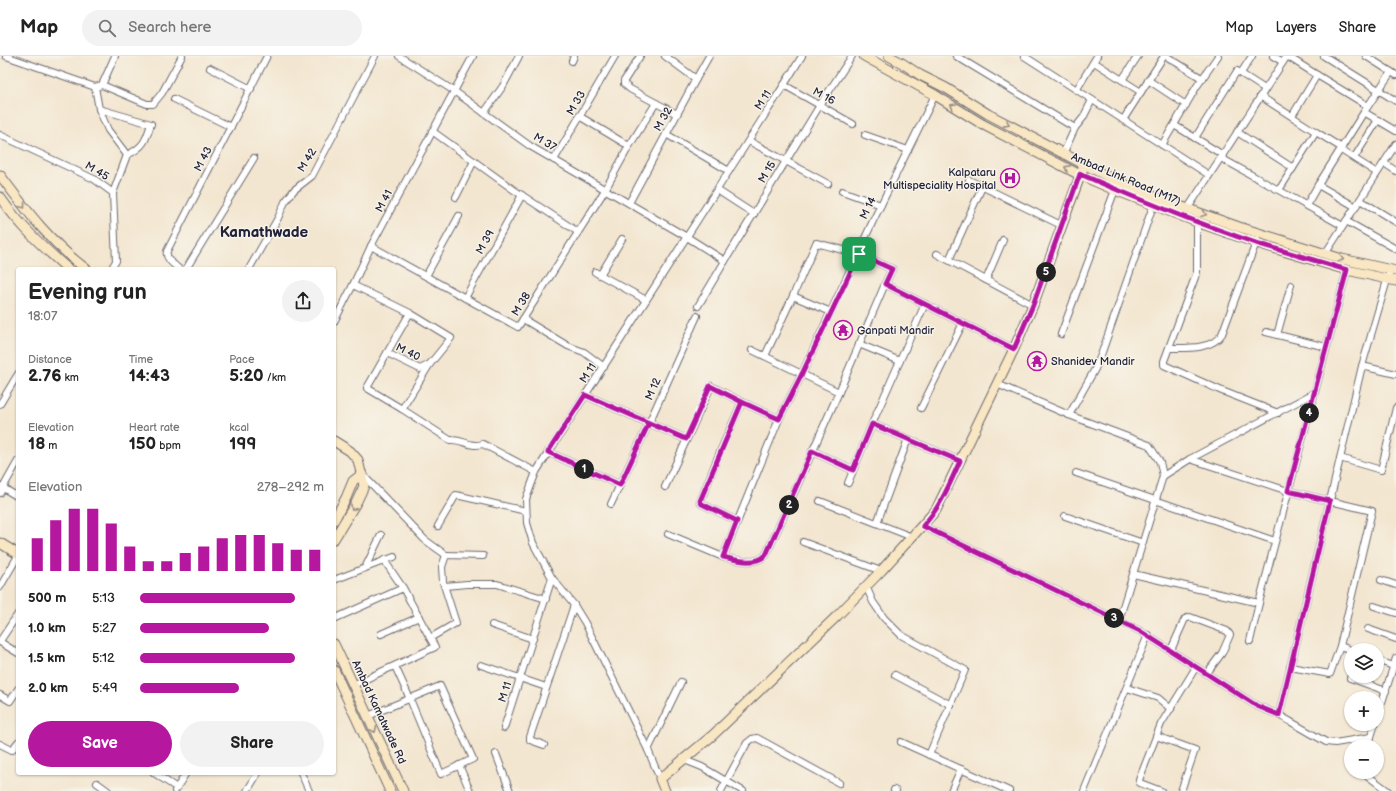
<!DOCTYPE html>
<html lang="en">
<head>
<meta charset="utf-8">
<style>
  :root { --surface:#fff; --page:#f2f2f2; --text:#222; --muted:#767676; --line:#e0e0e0; --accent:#b5179e }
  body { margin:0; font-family:"Balsamiq Sans",sans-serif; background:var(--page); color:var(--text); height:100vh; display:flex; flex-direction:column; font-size:15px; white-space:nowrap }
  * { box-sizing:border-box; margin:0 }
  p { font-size:13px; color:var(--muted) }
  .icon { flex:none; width:22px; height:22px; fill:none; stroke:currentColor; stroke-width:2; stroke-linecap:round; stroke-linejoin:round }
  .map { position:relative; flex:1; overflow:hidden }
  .details { position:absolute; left:16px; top:211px; width:320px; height:508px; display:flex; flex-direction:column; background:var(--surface); border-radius:4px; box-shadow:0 1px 3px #0004 }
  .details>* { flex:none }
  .controls { position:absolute; left:1344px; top:587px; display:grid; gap:8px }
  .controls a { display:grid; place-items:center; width:40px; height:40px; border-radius:50%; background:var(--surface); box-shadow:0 1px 3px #0004; font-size:20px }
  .pin { position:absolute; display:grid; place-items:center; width:34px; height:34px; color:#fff; margin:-17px; border-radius:8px; box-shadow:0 2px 6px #0006 }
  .km { position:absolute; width:20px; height:20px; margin:-10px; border-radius:50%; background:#222; color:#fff; font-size:11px; line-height:20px; text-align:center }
  .round { display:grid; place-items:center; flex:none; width:42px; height:42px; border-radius:21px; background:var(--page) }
  .overview { display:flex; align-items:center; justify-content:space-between; height:68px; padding:0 12px }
  h1 { font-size:22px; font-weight:800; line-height:30px }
  .figures { display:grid; grid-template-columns:repeat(3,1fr); gap:6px; height:68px; padding:4px 12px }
  .figures div { display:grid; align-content:center }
  .figures b { font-size:17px; font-weight:800 }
  .figures small { font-size:11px; font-weight:400 }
  .figures p { font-size:11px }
  .chart { height:112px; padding:8px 12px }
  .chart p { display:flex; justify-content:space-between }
  .chart svg { width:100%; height:72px; margin-top:4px; stroke:var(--accent); stroke-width:6 }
  .action { display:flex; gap:8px; margin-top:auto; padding:8px 12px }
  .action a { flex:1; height:46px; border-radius:24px; background:var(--accent); color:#fff; font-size:16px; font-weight:800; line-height:46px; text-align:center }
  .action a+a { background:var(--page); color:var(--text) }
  ul { padding:0 12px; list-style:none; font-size:13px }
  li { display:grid; grid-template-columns:64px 48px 1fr; align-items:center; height:30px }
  li i { height:10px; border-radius:5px; background:var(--accent) }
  header { display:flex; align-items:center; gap:24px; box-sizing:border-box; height:56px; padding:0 20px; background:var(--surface); border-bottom:1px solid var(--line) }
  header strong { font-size:19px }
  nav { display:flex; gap:22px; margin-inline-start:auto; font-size:14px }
  .search { width:280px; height:36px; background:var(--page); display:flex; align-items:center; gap:10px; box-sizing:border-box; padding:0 14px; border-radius:22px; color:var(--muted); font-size:15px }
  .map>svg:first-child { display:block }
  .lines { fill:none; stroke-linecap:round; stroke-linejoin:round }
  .street-casing { stroke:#6b676f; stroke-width:8 }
  .secondary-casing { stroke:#6b676f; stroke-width:11 }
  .street { stroke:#fff; stroke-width:6 }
  .secondary { stroke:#f9e7c3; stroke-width:9 }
  .oneway { stroke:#988e86 }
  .route-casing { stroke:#fff; stroke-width:8 }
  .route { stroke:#b5179e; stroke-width:5 }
  .labels { text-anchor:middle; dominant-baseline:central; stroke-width:3; stroke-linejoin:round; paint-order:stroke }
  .street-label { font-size:11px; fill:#22223b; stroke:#f7f3e8 }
  .poi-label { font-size:11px; fill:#22223b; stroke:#f7f3e8; text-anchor:start }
  .district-label { font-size:15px; font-weight:bold; fill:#22223b; stroke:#f7f3e8 }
</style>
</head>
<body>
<header>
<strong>Map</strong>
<div class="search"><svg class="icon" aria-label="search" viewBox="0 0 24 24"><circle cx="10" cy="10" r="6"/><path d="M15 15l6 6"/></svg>Search here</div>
<nav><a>Map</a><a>Layers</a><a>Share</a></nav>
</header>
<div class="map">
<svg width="1396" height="735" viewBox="0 0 1396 735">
  <rect width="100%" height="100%" fill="#f7f3e8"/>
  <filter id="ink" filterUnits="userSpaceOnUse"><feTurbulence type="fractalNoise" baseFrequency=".025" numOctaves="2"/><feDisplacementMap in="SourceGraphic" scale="8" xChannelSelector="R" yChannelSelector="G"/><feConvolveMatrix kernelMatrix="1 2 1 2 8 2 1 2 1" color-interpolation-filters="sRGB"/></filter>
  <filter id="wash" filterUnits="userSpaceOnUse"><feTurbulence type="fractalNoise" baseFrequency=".012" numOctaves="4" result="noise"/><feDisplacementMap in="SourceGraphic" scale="16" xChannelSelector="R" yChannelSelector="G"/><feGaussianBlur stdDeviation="0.9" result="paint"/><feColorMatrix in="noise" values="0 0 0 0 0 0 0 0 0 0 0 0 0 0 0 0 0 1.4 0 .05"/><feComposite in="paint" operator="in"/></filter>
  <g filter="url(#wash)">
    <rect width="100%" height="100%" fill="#f3e6d0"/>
  </g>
  <g filter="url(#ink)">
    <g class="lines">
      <g class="street-casing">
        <g id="street">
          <polyline points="6,0 95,31 102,29 115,0"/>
          <polyline points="399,0 454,35 530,90 687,181 725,205 820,49 852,0"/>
          <polyline points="956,0 1075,72"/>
          <polyline points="1024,0 1209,119"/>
          <polyline points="1166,0 1203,23"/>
          <polyline points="1273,0 1283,6"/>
          <polyline points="1287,0 1317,19"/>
          <polyline points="1324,0 1396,45"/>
          <polyline points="1366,0 1396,19"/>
          <polyline points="572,5 574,0"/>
          <polyline points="1094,6 1141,36"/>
          <polyline points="210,12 251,33"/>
          <polyline points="1241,17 1252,0"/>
          <polyline points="696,23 709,0"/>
          <polyline points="1122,24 1138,0"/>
          <polyline points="1148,24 1186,49"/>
          <polyline points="102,29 147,48 153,48 162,37 182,0"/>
          <polyline points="784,29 853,68"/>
          <polyline points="95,31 99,53"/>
          <polyline points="1077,33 1097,0"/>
          <path d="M 935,39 L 872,167 L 802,318 L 779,363 L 723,501 C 736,504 755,510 766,499 L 839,336 L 885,228 L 1014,293"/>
          <polyline points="1260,40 1316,76 1279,134"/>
          <polyline points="174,43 231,71"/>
          <polyline points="656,47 677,58"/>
          <polyline points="1364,56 1396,75"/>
          <polyline points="484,57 503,30 519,0"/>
          <polyline points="579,60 629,90"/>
          <polyline points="1292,60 1317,19 1368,50"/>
          <polyline points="1123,64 1164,0"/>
          <polyline points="1174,69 1223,99"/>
          <polyline points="432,75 514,134 578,176"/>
          <polyline points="1237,76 1293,112"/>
          <polyline points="1316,76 1342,92"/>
          <polyline points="666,78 729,115"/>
          <polyline points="0,79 94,123 113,137 116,205 111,213"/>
          <polyline points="865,79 908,94"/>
          <polyline points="1195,82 1237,15 1265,33"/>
          <polyline points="749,85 828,128"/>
          <polyline points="1162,89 1197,30 1218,0"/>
          <polyline points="1341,94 1377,117"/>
          <polyline points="1063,98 1075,72 1083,62 1092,44"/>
          <polyline points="1221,102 1343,170"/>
          <polyline points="1354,102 1378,64"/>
          <polyline points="554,104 615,0"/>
          <polyline points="1384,107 1396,115"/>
          <polyline points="969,124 1063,170"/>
          <polyline points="1318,129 1364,56 1391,16"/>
          <polyline points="717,134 754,158"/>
          <polyline points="842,135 881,149"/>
          <path d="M 113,137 L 127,99 C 144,91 146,84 151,68 L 99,53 L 108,74 L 127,99"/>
          <polyline points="456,141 474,105"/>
          <polyline points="1360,144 1396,166"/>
          <polyline points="629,147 696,23 665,0"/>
          <polyline points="1306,150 1318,129 1356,151"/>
          <polyline points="1188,152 1287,0"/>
          <polyline points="1346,165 1396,193"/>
          <polyline points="1197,166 1197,216 1164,305 1164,309 1222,335 1278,357"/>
          <polyline points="371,190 518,271 605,134 628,92 656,47 630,33 624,28 624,25 640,0"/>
          <polyline points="937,198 1033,249"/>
          <polyline points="1325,198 1396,88"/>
          <polyline points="949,204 982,131"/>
          <path d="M 179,213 C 173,208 165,202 167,195 L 267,0"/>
          <polyline points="186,213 254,102"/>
          <polyline points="249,213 278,162 285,146 294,134 312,120 375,0"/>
          <polyline points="595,216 646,244"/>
          <polyline points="600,219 622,183"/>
          <polyline points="426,220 459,160"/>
          <polyline points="986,224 1003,184"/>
          <polyline points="353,229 410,257 451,282 430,308 420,313 387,297 410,257"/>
          <polyline points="793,240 831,256"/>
          <polyline points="465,242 522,139"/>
          <polyline points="698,250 725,205"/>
          <polyline points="523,263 568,290 584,296 604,311"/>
          <polyline points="334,266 353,229 371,190 473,0"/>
          <polyline points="1266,276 1326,291"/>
          <polyline points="1061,278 1115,134"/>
          <polyline points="1277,279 1291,229"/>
          <polyline points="859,288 900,305"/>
          <path d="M 1169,292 C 1186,292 1212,294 1222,278 L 1257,184"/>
          <polyline points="752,294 839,336"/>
          <path d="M 387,297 L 367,332 L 402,353 L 450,384 C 465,383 468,392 483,388 L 536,416"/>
          <polyline points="765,300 793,240 816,187 859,198 892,213 885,228"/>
          <polyline points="1362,310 1396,318"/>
          <polyline points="997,328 1069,359 1149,389 1160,406 1163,420"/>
          <polyline points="585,339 649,367 697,260"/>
          <polyline points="0,348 18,318"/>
          <polyline points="921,352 963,267"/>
          <polyline points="402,353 430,308"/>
          <polyline points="1069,359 1095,313 1101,299 1154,147"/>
          <polyline points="872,368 960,405"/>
          <polyline points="812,395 853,414"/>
          <polyline points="548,396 620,429"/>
          <polyline points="1340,402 1381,414 1396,352"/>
          <polyline points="1076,417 1275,485"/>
          <polyline points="362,418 425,484 446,499"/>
          <polyline points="848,427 872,368 925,248"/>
          <polyline points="0,430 18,441"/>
          <polyline points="665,431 711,330 744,347"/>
          <polyline points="0,437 18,405"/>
          <polyline points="820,445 912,481"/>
          <polyline points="611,448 649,367 686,383"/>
          <polyline points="1065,460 1143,487"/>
          <polyline points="737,465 702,448 700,446 720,396 742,346 779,363"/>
          <polyline points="877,467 908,383"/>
          <polyline points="438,470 456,439 526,455"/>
          <polyline points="923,470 1140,575 1257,650 1279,659 1326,686 1335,687 1371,681"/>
          <polyline points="668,478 723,501"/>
          <polyline points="803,486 881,515"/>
          <polyline points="384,504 403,532"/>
          <polyline points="365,512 381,479"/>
          <polyline points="1133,518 1259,547"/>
          <polyline points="552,522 574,549 585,567 648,694 660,723"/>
          <polyline points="334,524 394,501"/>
          <polyline points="1381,524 1396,529"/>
          <polyline points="445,530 467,528 497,528 546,543"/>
          <polyline points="866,530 873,546 884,562 901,579 965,614 929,699"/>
          <polyline points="0,531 18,500"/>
          <polyline points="1374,550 1396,557"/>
          <polyline points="334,563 403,532 435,591 353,629"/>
          <polyline points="1119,564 1163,420 1190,403"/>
          <polyline points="492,569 533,583"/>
          <polyline points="1368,573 1396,583"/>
          <polyline points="381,578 419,561"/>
          <polyline points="430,582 456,567 443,526 442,511 446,499 483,500"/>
          <polyline points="0,585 18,558"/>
          <polyline points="1250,585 1259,547 1347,214"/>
          <polyline points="0,586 18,597"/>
          <polyline points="1340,590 1351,594"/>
          <polyline points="1171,594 1184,565 1185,563 1190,561 1227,575 1230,579 1222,597 1207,617"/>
          <polyline points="1377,604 1393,610"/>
          <polyline points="481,609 546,631"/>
          <polyline points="1290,611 1330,618 1340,590 1372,455 1288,435 1190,403 1314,337"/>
          <polyline points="895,619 951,649"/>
          <polyline points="1350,622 1386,635"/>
          <polyline points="1127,632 1158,642 1171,653"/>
          <polyline points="0,639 10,645 18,633"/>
          <polyline points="1279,659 1362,310 1390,214"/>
          <polyline points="368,660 440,630 473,703 441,718 410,643 395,610"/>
          <polyline points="1377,662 1396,602"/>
          <polyline points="504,672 552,522 533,487 527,467 526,443 536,416 784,29 802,0"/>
          <polyline points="1156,680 1195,694 1181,735"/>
          <polyline points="901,686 1009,735"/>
          <polyline points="0,688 12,694 18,686"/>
          <polyline points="544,689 530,684 530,681 574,549"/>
          <polyline points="1368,690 1375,668"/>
          <polyline points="648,694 681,626"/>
          <polyline points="496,698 510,735"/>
          <polyline points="682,703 702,711 743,735"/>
          <polyline points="459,709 470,735"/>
          <polyline points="1365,716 1368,720 1388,735"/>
          <polyline points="154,717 177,732"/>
          <polyline points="301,717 309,735"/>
          <polyline points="97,727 108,735"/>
          <polyline points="894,734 896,735"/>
          <polyline points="175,735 186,717"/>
          <polyline points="247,735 258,717"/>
          <polyline points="721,735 747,687 752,683 757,682 839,727"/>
          <polyline points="951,735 961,713"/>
          <polyline points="1084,735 1148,579"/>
          <polyline points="1161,735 1140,727 1139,724 1161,668 1196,611"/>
        </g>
      </g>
      <g class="secondary-casing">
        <g id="secondary">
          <polyline points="864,0 935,39 982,68 1080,119 1115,134 1197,166 1257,187 1347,214 1396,225"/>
          <polyline points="889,0 902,7 920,19 946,32 988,58 1116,125 1160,143 1239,171 1342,203 1396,215"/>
          <path d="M 0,119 C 27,155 49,185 86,213"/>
          <path d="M 0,141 C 19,169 43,191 68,213"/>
          <polyline points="334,385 350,395 358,404 364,430 357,445 334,483"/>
          <polyline points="334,464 346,442 353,425 362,418"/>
          <polyline points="0,487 18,498"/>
          <polyline points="334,588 403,735"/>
          <polyline points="334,614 390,735"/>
          <polyline points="665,735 660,723 713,679 837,560 881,515 936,454 1014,293 1033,249 1084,109"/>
        </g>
      </g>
      <use href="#street" class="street"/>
      <use href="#secondary" class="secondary"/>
    </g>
    <defs><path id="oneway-chevron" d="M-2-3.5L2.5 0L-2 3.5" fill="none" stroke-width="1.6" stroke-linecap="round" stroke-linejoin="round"/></defs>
    <g class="oneway">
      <use href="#oneway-chevron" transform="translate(953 50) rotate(-149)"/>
      <use href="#oneway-chevron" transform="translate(1007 68) rotate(28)"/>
      <use href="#oneway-chevron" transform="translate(1067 112) rotate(-153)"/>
      <use href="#oneway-chevron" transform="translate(23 150) rotate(53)"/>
      <use href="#oneway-chevron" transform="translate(1204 158) rotate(20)"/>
      <use href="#oneway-chevron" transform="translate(1341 203) rotate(15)"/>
      <use href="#oneway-chevron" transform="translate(353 452) rotate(121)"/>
      <use href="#oneway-chevron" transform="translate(374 674) rotate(65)"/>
    </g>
  </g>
  <g class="lines" filter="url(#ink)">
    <g class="route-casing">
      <path id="route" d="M 859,198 L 802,318 L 779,363 L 744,347 L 710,330 L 686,383 L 585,339 L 548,396 L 620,429 L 649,367 L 686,383 L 710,330 L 744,347 L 742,346 L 700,445 L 702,448 L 737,465 L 723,501 C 736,504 755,510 766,499 L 812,395 L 853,414 L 872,368 L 960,405 C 949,429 941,450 923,470 L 1140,575 L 1257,650 L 1279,659 L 1330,445 L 1288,435 L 1347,214 C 1317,205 1286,196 1256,187 C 1196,167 1138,143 1080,118 L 1033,249 L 1014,293 L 885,228 L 892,213 L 859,198"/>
    </g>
    <use href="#route" class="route"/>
  </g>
  <defs>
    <g id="hospital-ring" transform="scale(1)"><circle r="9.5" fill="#f7f3e8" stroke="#b5179e" stroke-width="1.5"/><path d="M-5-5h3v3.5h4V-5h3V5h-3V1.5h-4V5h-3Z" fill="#b5179e"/></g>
    <g id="temple-ring" transform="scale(1)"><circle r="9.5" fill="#f7f3e8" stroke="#b5179e" stroke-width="1.5"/><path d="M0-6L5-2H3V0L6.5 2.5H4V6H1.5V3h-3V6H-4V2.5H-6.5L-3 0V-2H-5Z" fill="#b5179e"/></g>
  </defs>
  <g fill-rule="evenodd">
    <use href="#hospital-ring" x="1010" y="122"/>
    <use href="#temple-ring" x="843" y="274"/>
    <use href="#temple-ring" x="1037" y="305"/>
  </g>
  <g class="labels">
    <g class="street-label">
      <text transform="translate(824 40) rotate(29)">M 16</text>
      <text transform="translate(763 44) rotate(-57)">M 11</text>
      <text transform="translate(576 47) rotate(-60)">M 33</text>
      <text transform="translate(663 63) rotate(-61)">M 32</text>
      <text transform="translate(545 86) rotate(31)">M 37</text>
      <text transform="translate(203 103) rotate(-63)">M 43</text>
      <text transform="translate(307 104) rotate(-58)">M 42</text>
      <text transform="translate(97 115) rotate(31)">M 45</text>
      <text transform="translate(767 116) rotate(-59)">M 15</text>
      <text transform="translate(1126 123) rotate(23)">Ambad Link Road (M17)</text>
      <text transform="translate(384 145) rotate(-62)">M 41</text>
      <text transform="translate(868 152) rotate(-64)">M 14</text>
      <text transform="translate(485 186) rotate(-61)">M 39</text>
      <text transform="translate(521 248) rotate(-58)">M 38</text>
      <text transform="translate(408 296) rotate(26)">M 40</text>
      <text transform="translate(588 317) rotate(-57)">M 11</text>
      <text transform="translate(653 333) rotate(-66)">M 12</text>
      <text transform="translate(505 636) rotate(-72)">M 11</text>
      <text transform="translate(379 656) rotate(65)">Ambad Kamatwade Rd</text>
    </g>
    <g class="poi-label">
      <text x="996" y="116" text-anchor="end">Kalpataru<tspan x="996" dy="13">Multispeciality Hospital</tspan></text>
      <text x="857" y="274">Ganpati Mandir</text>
      <text x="1051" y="305">Shanidev Mandir</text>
    </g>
    <g class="district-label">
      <text x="264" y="176">Kamathwade</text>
    </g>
  </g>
</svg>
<div class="controls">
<a><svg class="icon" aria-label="layers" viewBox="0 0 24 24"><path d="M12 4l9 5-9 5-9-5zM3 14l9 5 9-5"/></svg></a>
<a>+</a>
<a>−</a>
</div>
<div class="pin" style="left:859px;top:198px;background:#1e9e55"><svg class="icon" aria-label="arrive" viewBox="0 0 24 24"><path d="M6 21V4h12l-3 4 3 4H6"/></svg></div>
<b class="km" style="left:584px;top:413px">1</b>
<b class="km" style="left:789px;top:449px">2</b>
<b class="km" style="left:1114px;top:562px">3</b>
<b class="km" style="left:1309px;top:357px">4</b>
<b class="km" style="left:1046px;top:216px">5</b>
<section class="details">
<div class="overview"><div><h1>Evening run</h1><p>18:07</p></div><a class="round"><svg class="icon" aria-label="share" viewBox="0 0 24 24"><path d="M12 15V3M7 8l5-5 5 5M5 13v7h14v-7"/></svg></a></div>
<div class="figures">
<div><p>Distance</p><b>2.76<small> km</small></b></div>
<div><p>Time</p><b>14:43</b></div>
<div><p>Pace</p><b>5:20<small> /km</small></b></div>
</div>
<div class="figures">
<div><p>Elevation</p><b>18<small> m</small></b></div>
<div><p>Heart rate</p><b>150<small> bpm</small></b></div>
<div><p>kcal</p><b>199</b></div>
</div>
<div class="chart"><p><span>Elevation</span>278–292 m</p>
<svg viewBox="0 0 160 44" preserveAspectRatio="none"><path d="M5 44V24M15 44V13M25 44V6M35 44V6M45 44V15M55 44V29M65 44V38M75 44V38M85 44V33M95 44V29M105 44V24M115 44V22M125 44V22M135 44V27M145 44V31M155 44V31"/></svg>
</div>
<ul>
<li><b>500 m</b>5:13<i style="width:84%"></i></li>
<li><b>1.0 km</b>5:27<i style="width:70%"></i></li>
<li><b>1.5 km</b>5:12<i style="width:84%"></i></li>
<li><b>2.0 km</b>5:49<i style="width:54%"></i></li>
</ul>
<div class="action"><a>Save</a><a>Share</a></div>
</section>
</div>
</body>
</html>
